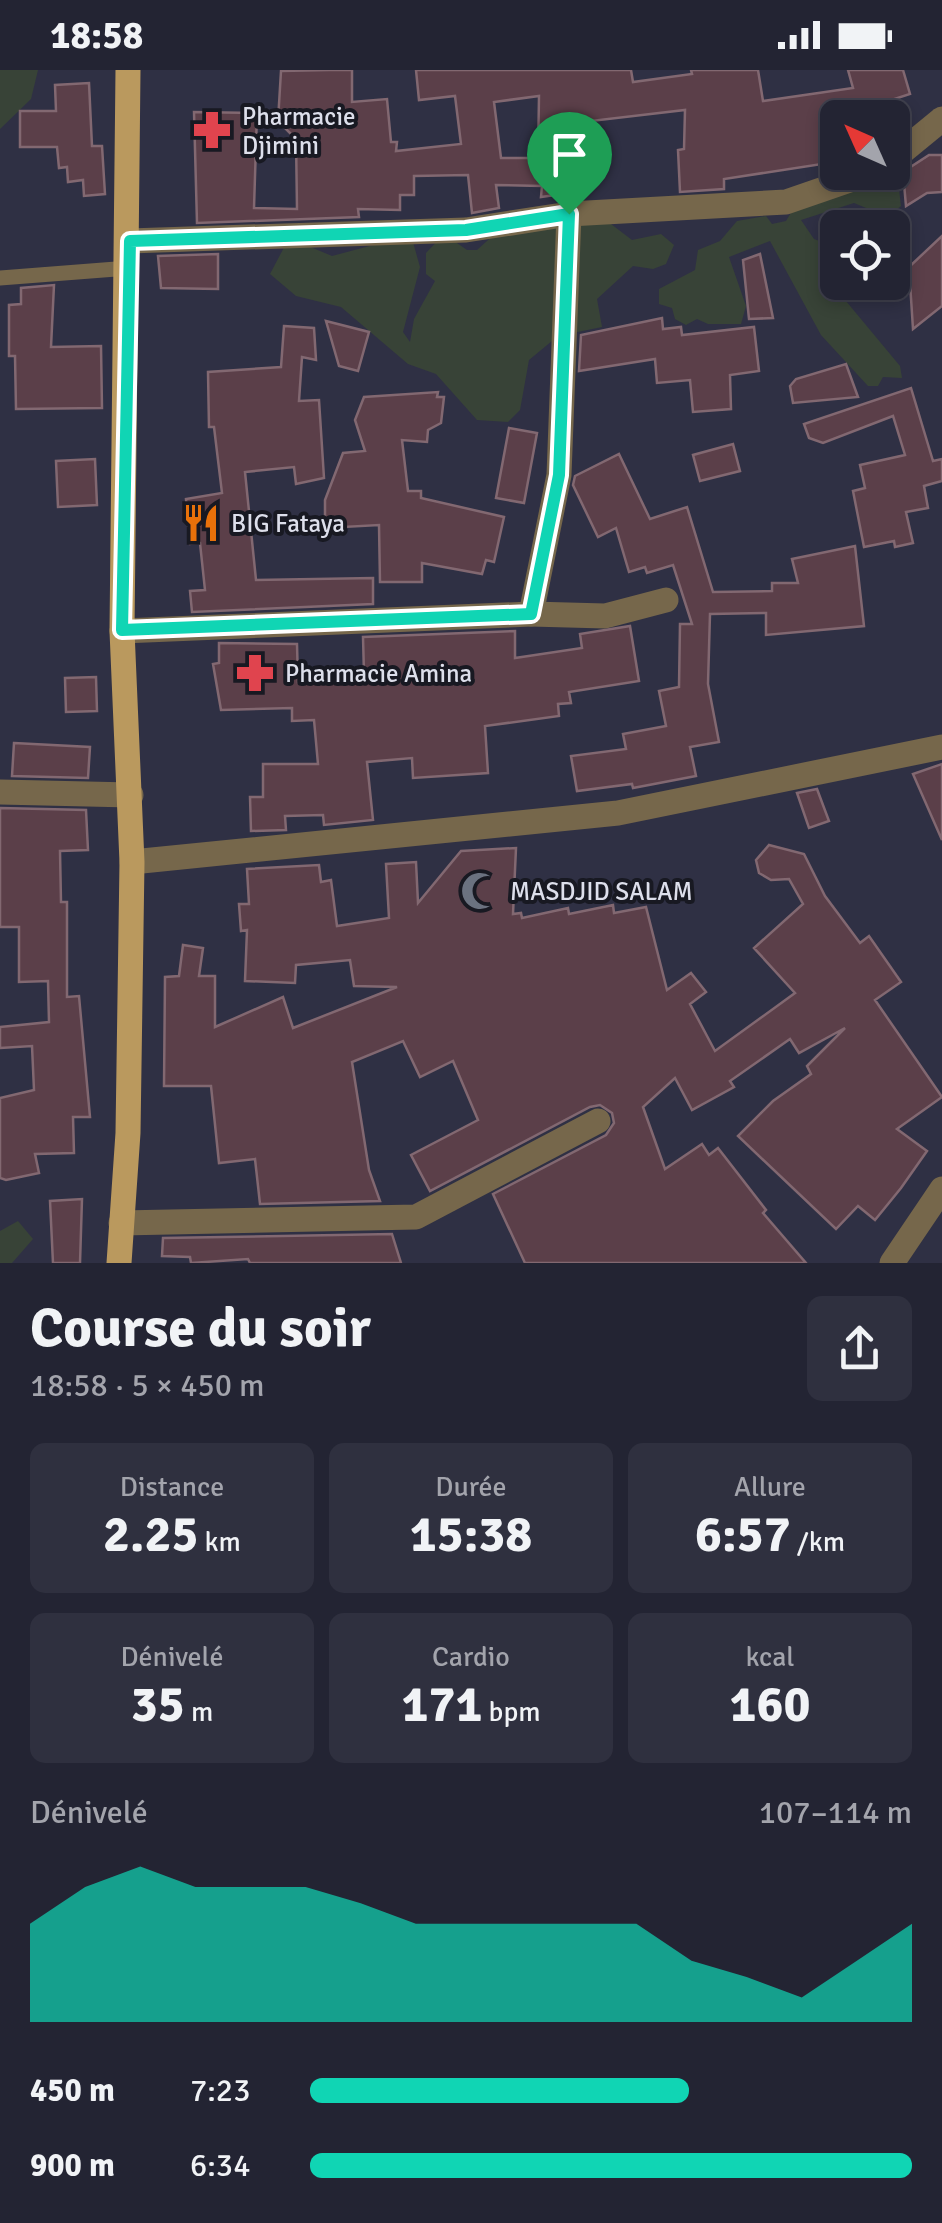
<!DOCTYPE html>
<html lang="fr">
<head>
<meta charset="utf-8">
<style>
  :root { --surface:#232433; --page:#2f303f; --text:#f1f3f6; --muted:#a3a4ac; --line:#40414e; --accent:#10d5b4 }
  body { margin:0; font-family:Signika,sans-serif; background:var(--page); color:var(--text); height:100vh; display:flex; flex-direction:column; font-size:38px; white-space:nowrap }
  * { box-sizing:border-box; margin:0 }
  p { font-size:32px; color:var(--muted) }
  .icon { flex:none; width:55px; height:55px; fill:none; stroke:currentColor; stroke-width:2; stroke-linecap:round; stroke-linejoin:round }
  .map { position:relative; height:1193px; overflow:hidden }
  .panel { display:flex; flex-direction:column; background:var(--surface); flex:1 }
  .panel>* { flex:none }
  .needle { width:65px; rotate:315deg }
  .controls { position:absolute; left:820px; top:30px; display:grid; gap:20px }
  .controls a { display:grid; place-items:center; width:90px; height:90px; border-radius:15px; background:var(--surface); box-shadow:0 5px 15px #0003,0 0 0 2px var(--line); font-size:50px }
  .pin { position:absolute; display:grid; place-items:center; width:85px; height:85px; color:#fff; margin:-102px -42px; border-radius:50% 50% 50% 0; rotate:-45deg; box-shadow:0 0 10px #0007 }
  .pin .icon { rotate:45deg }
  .round { display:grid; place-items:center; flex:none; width:105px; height:105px; border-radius:15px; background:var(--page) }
  .head { display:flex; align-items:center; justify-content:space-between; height:170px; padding:0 30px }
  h1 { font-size:55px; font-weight:800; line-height:75px }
  .figures { display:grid; grid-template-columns:repeat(3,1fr); gap:15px; height:170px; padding:10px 30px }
  .figures div { display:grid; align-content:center; border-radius:15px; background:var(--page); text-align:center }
  .figures b { font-size:50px; font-weight:800 }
  .figures small { font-size:28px; font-weight:400 }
  .figures p { font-size:28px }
  .chart { height:280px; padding:20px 30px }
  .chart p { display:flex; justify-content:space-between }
  .chart svg { width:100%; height:180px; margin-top:10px; fill:var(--accent); opacity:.7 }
  ul { padding:0 30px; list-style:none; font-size:32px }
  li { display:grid; grid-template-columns:160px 120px 1fr; align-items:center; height:75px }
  li i { height:25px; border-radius:12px; background:var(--accent) }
  .status { display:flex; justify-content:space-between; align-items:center; height:70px; padding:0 50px; background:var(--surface); direction:ltr }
  .status svg { height:28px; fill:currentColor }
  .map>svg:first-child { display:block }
  .green { fill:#384337 }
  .building { fill:#5b3f49; stroke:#826871; stroke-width:2.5; fill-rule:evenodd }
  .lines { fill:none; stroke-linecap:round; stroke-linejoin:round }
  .service { stroke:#76674b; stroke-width:15 }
  .minor { stroke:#76674b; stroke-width:25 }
  .primary { stroke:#ba995e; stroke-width:25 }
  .route-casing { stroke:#fff; stroke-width:20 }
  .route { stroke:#10d5b4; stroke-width:12 }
  .labels { text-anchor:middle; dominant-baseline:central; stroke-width:8; stroke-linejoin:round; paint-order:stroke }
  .poi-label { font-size:25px; fill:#dddfeb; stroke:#181922; text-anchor:start }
</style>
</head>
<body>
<div class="status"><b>18:58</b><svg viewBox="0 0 49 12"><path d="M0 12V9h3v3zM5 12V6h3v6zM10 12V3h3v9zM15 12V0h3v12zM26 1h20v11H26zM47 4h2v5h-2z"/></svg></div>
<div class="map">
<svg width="942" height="1193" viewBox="0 0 942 1193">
  <rect width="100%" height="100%" fill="#2f3044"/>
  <g class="green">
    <polygon points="0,0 38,0 31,29 0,59"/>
    <polygon points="878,111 898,111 901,136 888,147 854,133 801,150 814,169 825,173 833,197 831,213 900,296 902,308 883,307 878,316 868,316 821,265 770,171 729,187 746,236 741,254 708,254 697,249 686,255 675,249 672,238 659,234 659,219 695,200 698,180 720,171 737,151 766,146 772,154 786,151 792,141"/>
    <polygon points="607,151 632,170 661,164 674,175 666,194 653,199 633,196 597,229 602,257 558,266 529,290 520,340 508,352 477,350 436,304 408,294 341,237 296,226 270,204 289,168 332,186 411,165 420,197 403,262 410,272 414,249 435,211 426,204 426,183 444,164 467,180 477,180 497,162"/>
    <polygon points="18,1151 33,1169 12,1193 0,1193 0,1161"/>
  </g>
  <g class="building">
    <path d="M 329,0 L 352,0 L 352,32 L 387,29 L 391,72 L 397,72 L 396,81 L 461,74 L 455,26 L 419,30 L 416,0 L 631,0 L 633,12 L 692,4 L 691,0 L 758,0 L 763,31 L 853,18 L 848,0 L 903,0 L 910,24 L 882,33 L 886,48 L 829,48 L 835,92 L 724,109 L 724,119 L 680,122 L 678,80 L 684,79 L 685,40 L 582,52 L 591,120 L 541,127 L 542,116 L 496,115 L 499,138 L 472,143 L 468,105 L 414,106 L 414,125 L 400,125 L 400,140 L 358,139 L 359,147 L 197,153 L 194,42 L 257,43 L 254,138 L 297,139 L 296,69 L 278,51 L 281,1 ZM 539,26 L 538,88 L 501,88 L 494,32 Z"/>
    <polygon points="89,13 92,76 102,76 105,124 84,126 83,110 68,112 67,97 59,98 57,77 20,77 20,41 56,41 55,15"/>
    <polygon points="929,85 942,85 942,122 927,123 906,136 903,102"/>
    <polygon points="942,166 942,236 913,259 909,197"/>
    <polygon points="218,184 218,219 161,218 158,186"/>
    <polygon points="760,184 773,248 749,249 743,190"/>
    <polygon points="54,215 51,277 101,276 102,338 16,339 15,286 9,286 9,235 21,234 21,218"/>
    <polygon points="662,248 663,259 681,257 682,265 754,257 759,301 730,305 731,339 693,342 690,310 657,313 655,289 579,301 581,265"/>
    <polygon points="326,251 369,262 358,301 339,296"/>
    <polygon points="284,256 314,258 316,290 302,287 299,331 319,330 324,408 296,414 294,397 245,402 256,510 373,508 373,534 192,542 190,521 205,520 200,473 190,474 186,429 222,423 214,357 209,357 208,302 281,297"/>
    <polygon points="846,294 858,327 793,333 790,316 796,309"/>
    <polygon points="911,318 933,391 942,389 942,411 924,416 928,438 906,442 913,473 895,477 894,471 864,477 853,421 865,418 860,395 905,385 893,346 823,373 809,368 804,354"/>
    <polygon points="438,322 437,327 444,327 441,353 428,360 427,372 402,370 408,421 421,421 421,428 504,447 494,492 486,490 482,504 422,493 422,512 380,512 379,455 325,458 325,430 343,383 365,381 355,350 364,327"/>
    <polygon points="509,358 537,363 524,433 496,428"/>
    <polygon points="733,374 740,401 700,411 693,385"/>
    <polygon points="619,384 650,449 687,437 713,522 772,521 772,513 798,513 792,489 855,476 864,556 766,565 766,543 710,544 708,614 719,672 690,677 696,706 633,718 632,714 577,721 571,686 626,679 623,664 666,656 659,621 679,617 680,554 692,554 673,495 647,503 645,497 629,502 616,458 598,467 573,415 575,406"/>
    <polygon points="95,389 97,435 58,437 56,391"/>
    <polygon points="630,556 639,611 569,622 571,633 558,634 559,646 485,656 488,703 413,708 412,688 367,692 373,750 324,755 323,745 285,746 286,760 251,761 250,727 263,727 263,694 318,694 314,650 292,651 292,638 221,640 213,594 219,593 219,573 297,574 298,612 364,604 363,567 515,561 515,588 582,578 580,564"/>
    <polygon points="96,607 97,641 66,642 65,608"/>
    <polygon points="14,673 90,677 88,708 12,706"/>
    <polygon points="942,694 942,770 913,704"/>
    <polygon points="817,719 829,751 809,758 797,723"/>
    <polygon points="0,738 86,740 88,780 60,781 61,832 67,832 67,927 79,926 90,1047 73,1047 74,1083 35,1084 39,1103 6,1110 0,1108 0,1028 34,1020 32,976 0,978 0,957 49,952 48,911 19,912 19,857 0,857"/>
    <polygon points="769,775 804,784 825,826 860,873 869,866 901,912 875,930 942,1027 897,1059 927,1081 901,1118 875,1150 858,1136 836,1159 738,1066 773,1031 811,1004 807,996 845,958 799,983 790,969 730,1011 734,1017 692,1040 675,1008 643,1037 665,1099 702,1074 709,1085 718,1078 766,1140 763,1143 806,1193 525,1193 493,1124 606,1065 614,1053 612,1043 600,1035 590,1037 430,1121 411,1085 478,1050 453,991 420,1007 403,971 352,992 369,1100 380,1131 260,1134 255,1089 219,1093 211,1016 164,1016 165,907 179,906 183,875 203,878 199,906 215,906 215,957 283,927 293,958 397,917 354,916 350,890 296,895 295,913 245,911 247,860 241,861 239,834 249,834 247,799 319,795 321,812 331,810 337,856 389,848 386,794 416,792 418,833 461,781 516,778 513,844 521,843 522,848 568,838 569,844 613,835 614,843 646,837 667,920 691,903 706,922 690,934 715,981 795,923 754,878 803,834 789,809 771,810 759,803 756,790"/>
    <polygon points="82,1129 80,1193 53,1193 50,1131"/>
    <polygon points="392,1164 401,1193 250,1193 248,1189 191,1193 190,1187 162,1186 163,1168"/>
  </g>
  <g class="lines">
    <polyline class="service" points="0,208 129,198"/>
    <g class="minor">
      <polyline points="892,90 942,49"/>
      <polyline points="129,171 466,160 569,144 786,132 873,102"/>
      <polyline points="531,544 605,546 666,530"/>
      <polyline points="122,561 531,544 559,405 569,144"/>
      <polyline points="0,722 131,725"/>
      <polyline points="132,792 618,743 942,677"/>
      <polyline points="121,1153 416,1147 598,1051"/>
      <polyline points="892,1193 942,1119"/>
    </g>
    <polyline class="primary" points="119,1193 128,1063 132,792 122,561 128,0"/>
  </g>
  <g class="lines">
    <g class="route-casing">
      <polygon id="route" points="569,144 559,405 531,544 122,560 130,171 466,160"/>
    </g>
    <use href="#route" class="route"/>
  </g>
  <defs>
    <g id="pharmacy-bare" transform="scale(3)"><path d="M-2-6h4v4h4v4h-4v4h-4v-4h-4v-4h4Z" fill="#e0444e" stroke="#181922" stroke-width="2.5" paint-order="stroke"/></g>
    <g id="restaurant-bare" transform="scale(3)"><path d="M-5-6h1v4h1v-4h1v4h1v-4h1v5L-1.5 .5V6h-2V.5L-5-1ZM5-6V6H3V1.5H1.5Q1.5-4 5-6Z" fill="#e8710a" stroke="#181922" stroke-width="2.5" paint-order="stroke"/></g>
    <g id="mosque-bare" transform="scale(3)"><path d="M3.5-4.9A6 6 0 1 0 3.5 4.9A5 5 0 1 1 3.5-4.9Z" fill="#6b7280" stroke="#181922" stroke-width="2.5" paint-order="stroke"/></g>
  </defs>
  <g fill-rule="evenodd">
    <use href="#pharmacy-bare" x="212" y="60"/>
    <use href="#restaurant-bare" x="201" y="453"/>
    <use href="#pharmacy-bare" x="255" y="603"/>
    <use href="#mosque-bare" x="480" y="821"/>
  </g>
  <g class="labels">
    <g class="poi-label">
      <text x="242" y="46">Pharmacie<tspan x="242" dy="29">Djimini</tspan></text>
      <text x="231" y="453">BIG Fataya</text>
      <text x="285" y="603">Pharmacie Amina</text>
      <text x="510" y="821">MASDJID SALAM</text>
    </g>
  </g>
</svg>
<div class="controls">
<a><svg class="needle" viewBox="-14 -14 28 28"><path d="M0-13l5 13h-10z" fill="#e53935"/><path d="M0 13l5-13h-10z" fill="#a3a4ac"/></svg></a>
<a><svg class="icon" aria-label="locate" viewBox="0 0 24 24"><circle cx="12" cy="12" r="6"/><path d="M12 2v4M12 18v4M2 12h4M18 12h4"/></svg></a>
</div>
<div class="pin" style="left:569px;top:144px;background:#1e9e55"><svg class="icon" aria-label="arrive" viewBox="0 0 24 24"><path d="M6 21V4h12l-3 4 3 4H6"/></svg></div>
</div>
<section class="panel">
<div class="head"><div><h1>Course du soir</h1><p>18:58 · 5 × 450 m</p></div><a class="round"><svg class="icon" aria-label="share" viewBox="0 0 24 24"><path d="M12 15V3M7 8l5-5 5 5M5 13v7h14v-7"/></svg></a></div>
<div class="figures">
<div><p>Distance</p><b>2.25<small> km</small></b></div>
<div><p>Durée</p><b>15:38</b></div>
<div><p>Allure</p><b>6:57<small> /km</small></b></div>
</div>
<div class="figures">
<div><p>Dénivelé</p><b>35<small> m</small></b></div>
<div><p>Cardio</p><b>171<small> bpm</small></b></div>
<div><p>kcal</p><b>160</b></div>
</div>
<div class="chart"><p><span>Dénivelé</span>107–114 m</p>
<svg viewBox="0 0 160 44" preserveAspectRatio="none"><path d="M0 44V20L10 11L20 6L30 11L40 11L50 11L60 15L70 20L80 20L90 20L100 20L110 20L120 29L130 33L140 38L150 29L160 20V44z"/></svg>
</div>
<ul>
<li><b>450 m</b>7:23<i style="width:63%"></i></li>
<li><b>900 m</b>6:34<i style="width:100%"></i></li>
</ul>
</section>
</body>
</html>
